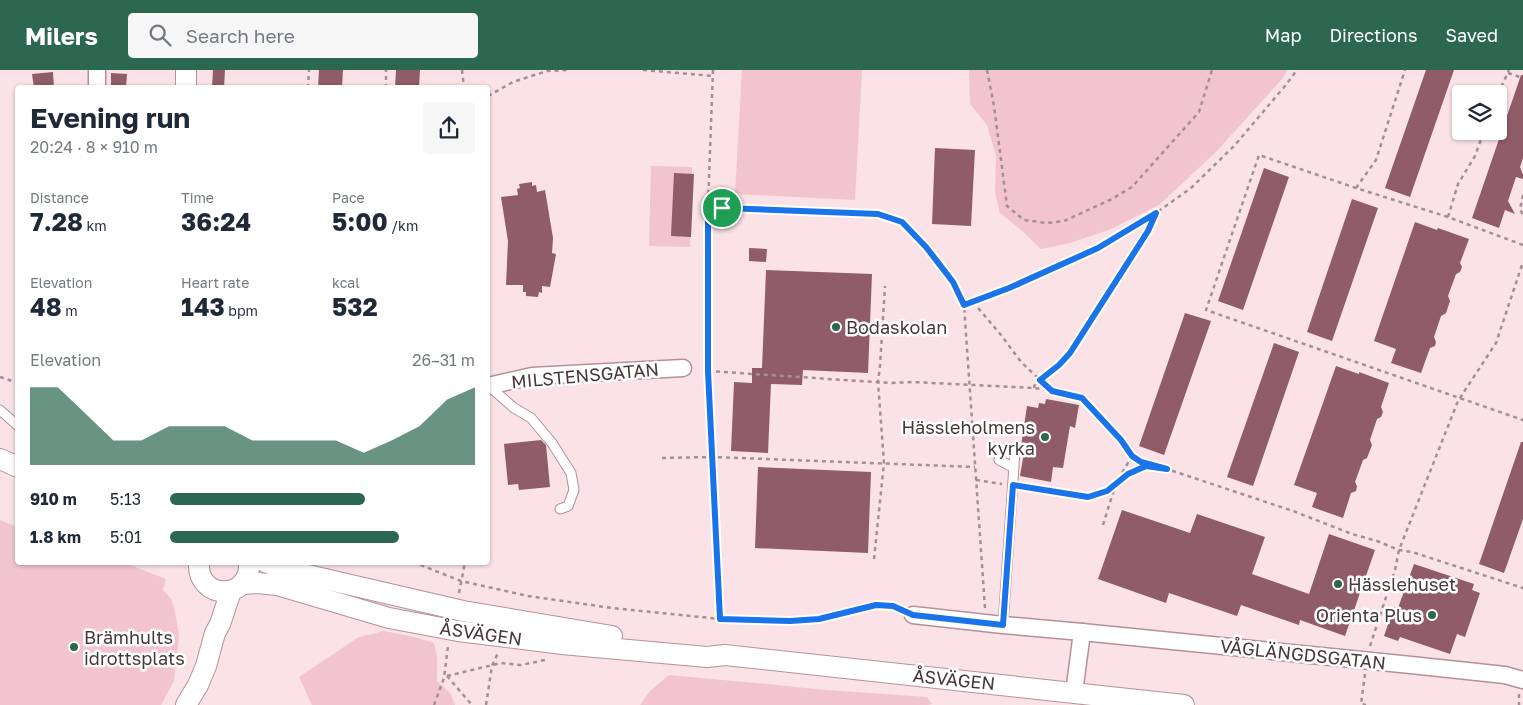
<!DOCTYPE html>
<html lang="en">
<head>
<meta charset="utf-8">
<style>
  :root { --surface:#fff; --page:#f6f6f7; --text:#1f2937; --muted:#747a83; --accent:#2b6751 }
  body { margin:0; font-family:"Golos Text",sans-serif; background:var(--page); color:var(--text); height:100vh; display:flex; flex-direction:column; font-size:19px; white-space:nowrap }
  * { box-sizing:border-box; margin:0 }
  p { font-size:16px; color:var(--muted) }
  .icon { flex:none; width:28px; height:28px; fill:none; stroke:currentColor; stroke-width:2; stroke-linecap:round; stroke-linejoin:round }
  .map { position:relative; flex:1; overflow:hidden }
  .panel { position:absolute; left:15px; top:15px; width:475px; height:480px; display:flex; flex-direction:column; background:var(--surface); border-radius:5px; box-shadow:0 1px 4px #0004 }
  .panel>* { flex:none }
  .buttons { position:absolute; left:1452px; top:15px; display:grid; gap:10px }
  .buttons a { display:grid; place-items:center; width:55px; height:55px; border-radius:5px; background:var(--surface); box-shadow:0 1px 4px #0004; font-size:25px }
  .pin { position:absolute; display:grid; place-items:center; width:42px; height:42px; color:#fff; margin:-21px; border:2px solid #fff; border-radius:50%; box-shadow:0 1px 5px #0007 }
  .round { display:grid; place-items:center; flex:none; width:52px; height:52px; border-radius:5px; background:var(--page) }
  .head { display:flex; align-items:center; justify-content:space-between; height:85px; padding:0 15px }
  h1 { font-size:28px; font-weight:700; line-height:38px }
  .figures { display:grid; grid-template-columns:repeat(3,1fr); gap:8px; height:85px; padding:5px 15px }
  .figures div { display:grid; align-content:center }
  .figures b { font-size:25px; font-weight:700 }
  .figures small { font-size:14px; font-weight:400 }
  .figures p { font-size:14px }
  .chart { height:140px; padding:10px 15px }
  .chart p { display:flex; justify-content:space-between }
  .chart svg { width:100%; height:90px; margin-top:5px; fill:var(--accent); opacity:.7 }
  ul { padding:0 15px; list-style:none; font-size:16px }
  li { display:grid; grid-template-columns:80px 60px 1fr; align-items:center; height:38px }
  li i { height:12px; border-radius:6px; background:var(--accent) }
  header { display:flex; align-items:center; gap:30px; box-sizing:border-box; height:70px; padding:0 25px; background:var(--accent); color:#fff }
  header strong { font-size:24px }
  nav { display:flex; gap:28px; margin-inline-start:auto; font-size:18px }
  .search { width:350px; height:45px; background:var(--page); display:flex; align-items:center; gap:12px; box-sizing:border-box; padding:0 18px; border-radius:5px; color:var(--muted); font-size:19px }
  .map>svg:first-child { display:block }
  .green { fill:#f1c4ce }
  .building { fill:#8f5c68 }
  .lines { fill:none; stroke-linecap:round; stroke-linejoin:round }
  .service-casing { stroke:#b69099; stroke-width:11 }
  .minor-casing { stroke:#b69099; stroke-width:19 }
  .tertiary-casing { stroke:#b69099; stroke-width:22 }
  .path { stroke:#a49094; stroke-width:2.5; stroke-dasharray:4 4; stroke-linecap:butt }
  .service { stroke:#fff; stroke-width:9 }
  .minor { stroke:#fff; stroke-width:16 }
  .tertiary { stroke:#fff; stroke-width:20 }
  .route-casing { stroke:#fff; stroke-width:10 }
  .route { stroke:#1a73e8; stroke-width:6 }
  .poi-dot { fill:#2b6751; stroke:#fff; stroke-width:2 }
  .labels { text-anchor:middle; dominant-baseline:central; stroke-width:5; stroke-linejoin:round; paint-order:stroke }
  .poi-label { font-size:18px; fill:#48383b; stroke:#fff; text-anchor:start }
  .street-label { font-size:18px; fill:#48383b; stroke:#fff }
</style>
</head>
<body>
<header>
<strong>Milers</strong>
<div class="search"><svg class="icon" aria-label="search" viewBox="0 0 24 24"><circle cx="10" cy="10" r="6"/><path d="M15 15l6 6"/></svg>Search here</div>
<nav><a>Map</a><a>Directions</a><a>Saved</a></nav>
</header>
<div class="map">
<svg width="1523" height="635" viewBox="0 0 1523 635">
  <rect width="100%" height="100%" fill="#fae2e6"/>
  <g class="green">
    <polygon points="742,0 862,0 855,130 735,124"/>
    <polygon points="969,0 1288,0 1281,10 1216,82 1159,135 1109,160 1070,173 1041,179 1021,160 1000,143 995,123 996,86 987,55 970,34"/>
    <polygon points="651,96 692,97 690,177 649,176"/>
    <polygon points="0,450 17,457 18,492 125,493 166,509 163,520 171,529 174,537 179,566 174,611 161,635 0,635"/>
    <polygon points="384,561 414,567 434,573 437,587 437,611 450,623 455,635 312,635 299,607 359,567"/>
    <polygon points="669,605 768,614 814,619 927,627 932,634 928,635 640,635 650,621"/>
  </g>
  <g class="building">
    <polygon points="213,0 225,0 224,18 212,18"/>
    <polygon points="319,0 343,0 342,18 318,18"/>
    <polygon points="396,0 420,0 419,18 395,18"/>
    <polygon points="1426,0 1454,0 1410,127 1385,118"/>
    <polygon points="53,2 54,18 34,18 32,4"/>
    <polygon points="111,3 127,4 126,17 111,17"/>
    <polygon points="1521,5 1523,5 1523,88 1520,97 1523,105 1523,109 1516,107 1508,131 1515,144 1505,140 1499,158 1472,148"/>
    <polygon points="935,78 975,80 971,156 932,154"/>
    <polygon points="1264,98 1289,107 1243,240 1218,231"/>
    <polygon points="674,103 694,104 691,167 671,166"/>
    <polygon points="532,112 532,116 536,115 537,122 545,120 553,168 552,183 556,184 550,217 542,216 542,223 539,222 538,227 526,226 526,222 523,222 523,215 506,215 508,171 501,127 518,125 517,119 520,118 519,114"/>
    <polygon points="1352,129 1378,138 1332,271 1307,262"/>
    <polygon points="1415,152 1437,160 1438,158 1469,169 1460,193 1462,197 1460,202 1456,204 1448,226 1450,231 1446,243 1441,246 1434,267 1436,272 1435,276 1430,278 1421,303 1391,293 1396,279 1374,271"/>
    <polygon points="749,178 767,179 766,192 749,191"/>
    <polygon points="766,200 872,204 868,303 803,300 802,315 771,314 768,383 731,381 734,312 752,313 752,298 762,298"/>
    <polygon points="1185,243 1211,251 1164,385 1139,376"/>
    <polygon points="1274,273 1299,282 1253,416 1227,407"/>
    <polygon points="1336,296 1359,304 1359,302 1389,313 1381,337 1383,342 1381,347 1377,349 1370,370 1372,375 1367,388 1363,390 1355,412 1357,416 1356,421 1351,423 1343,448 1312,437 1317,423 1294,415"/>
    <polygon points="1046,329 1079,335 1075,358 1070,356 1063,398 1053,397 1051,412 1020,406 1025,377 1021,376 1027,336 1038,338 1039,333 1045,334"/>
    <polygon points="541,370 546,375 550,417 519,420 518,414 508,415 504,374"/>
    <polygon points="1521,372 1523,372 1523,449 1504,503 1479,494"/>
    <polygon points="758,397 871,402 868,483 755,478"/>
    <polygon points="1122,440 1190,463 1197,444 1265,467 1252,504 1309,524 1329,464 1375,480 1345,566 1300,550 1299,555 1241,535 1237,546 1169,523 1166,533 1098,509"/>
    <polygon points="1414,494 1474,514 1472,520 1480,523 1465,567 1457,564 1450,584 1400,567 1398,571 1384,566 1394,537 1398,538"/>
  </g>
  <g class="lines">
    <g class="service-casing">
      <g id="service">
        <polyline points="489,316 514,338 531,348 552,373 571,403 574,420 568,436 560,439"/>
        <polyline points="0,340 18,356"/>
        <polyline points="1003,555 1015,381 1001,379 999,390 1014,398"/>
      </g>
    </g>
    <g class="minor-casing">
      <g id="minor">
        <polyline points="97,18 97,0"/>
        <polyline points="488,316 532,306 683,298"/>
        <polyline points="913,545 1003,555 1082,562 1411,595 1505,605 1523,610"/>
        <polyline points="1074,623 1082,562"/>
      </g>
    </g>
    <g class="tertiary-casing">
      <g id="tertiary">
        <polyline points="186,18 186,0"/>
        <polyline points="0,389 18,397"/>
        <path d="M 199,492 C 196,531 252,531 249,492"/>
        <polyline points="265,492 286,500 463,541 612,566"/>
        <polyline points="242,514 258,513 277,515 389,548 458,561 562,574 707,587 725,585 1184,635"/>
        <polyline points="186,635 198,615 206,596 215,563 220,554 231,521"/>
      </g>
    </g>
    <g class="path">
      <polyline points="462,0 464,18"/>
      <polyline points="643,0 713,6"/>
      <polyline points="713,0 708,135 708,301 720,549"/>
      <polyline points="987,0 994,36 1007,136 1024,150 1047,153 1064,151 1110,130 1132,117 1199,42 1212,0"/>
      <polyline points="1508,3 1523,8"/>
      <polyline points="308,18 309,0"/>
      <polyline points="386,18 386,0"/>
      <polyline points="1498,24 1509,0"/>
      <polyline points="488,26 513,12 547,1 568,0"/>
      <polyline points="1356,118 1376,90 1405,0"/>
      <polyline points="1523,125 1520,139 1523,145"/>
      <polyline points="708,135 722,138 878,144 902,152 926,177 953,212 964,235"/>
      <polyline points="1448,147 1458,114 1475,86 1484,61"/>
      <polyline points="1523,175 1448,147 1356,118 1259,85 1206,240 1523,350"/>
      <polyline points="973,232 1001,265 1021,292 1051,320"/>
      <polyline points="708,301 890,313 912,312 1034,318 1062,322 1082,328 1121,370 1132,386 1141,392 1156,396"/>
      <polyline points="0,307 18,313"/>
      <polyline points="1034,318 1035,314 1059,295 1070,283 1136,181 1148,161 1155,145"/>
      <polyline points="662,388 713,387 975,397"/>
      <polyline points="976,410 1002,414"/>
      <polyline points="1022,417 1088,427 1107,421 1128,404 1146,396 1167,399 1293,441 1352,464 1377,471 1399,480 1412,482 1523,518"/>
      <polyline points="1103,455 1116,413 1132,386"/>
      <polyline points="874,489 884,393 878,312 880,296 885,216"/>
      <polyline points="413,492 461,511 528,526 612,538 720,549 790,551 819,549 876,535 893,536 900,539"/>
      <polyline points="459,523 465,492"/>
      <polyline points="985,538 964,235 1009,219 1098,179 1156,143 1191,118 1235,75 1285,16 1297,0"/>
      <polyline points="1370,576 1395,500 1399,480 1458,331 1496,273 1523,192"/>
      <polyline points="1365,604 1361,634 1366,635"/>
      <polyline points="447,606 501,593 521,595 545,590"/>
      <polyline points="447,606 472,635"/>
      <polyline points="1519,624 1519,635"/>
      <polyline points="434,635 444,608 448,576"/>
      <polyline points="486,635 492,596 498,583"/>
    </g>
    <use href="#service" class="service"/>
    <use href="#minor" class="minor"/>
    <use href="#tertiary" class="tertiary"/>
  </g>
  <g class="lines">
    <g class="route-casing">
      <polygon id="route" points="708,136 722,138 878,144 902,152 926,177 953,212 964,235 1009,218 1098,178 1156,143 1148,161 1070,283 1059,295 1040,310 1052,321 1082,328 1121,370 1132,386 1141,392 1167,399 1146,396 1128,404 1107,421 1088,427 1013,415 1003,555 913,545 893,536 876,535 819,549 790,551 720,549 708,301"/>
    </g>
    <use href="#route" class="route"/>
  </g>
  <g class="poi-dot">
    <circle cx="836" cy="257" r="5"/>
    <circle cx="1045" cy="367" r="5"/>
    <circle cx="1338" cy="514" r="5"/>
    <circle cx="1432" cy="545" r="5"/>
    <circle cx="74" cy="577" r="5"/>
  </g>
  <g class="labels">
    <g class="poi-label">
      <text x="846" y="257">Bodaskolan</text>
      <text x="1035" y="357" text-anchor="end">Hässleholmens<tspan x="1035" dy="21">kyrka</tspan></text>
      <text x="1348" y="514">Hässlehuset</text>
      <text x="1422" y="545" text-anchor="end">Orienta Plus</text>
      <text x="84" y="567">Brämhults<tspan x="84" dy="21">idrottsplats</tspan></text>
    </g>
    <g class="street-label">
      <text transform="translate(585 305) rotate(-5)">MILSTENSGATAN</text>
      <text transform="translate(481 563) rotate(8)">ÅSVÄGEN</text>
      <text transform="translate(1303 584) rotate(6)">VÅGLÄNGDSGATAN</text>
      <text transform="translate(954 609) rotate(6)">ÅSVÄGEN</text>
    </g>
  </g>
</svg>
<div class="buttons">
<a><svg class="icon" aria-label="layers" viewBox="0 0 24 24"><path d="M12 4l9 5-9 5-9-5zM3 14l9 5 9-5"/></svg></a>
</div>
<div class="pin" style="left:722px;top:138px;background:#1e9e55"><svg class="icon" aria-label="arrive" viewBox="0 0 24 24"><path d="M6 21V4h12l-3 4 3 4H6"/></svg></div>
<section class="panel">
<div class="head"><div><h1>Evening run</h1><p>20:24 · 8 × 910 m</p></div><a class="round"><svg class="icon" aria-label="share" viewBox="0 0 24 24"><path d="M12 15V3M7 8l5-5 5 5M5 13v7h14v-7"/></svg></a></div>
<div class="figures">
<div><p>Distance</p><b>7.28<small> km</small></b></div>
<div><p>Time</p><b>36:24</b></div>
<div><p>Pace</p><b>5:00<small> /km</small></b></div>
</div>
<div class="figures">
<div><p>Elevation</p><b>48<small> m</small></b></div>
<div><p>Heart rate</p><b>143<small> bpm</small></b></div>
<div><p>kcal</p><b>532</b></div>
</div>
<div class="chart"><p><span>Elevation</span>26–31 m</p>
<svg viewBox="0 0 160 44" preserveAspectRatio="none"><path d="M0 44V6L10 6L20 19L30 32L40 32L50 25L60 25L70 25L80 32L90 32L100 32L110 32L120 38L130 32L140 25L150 12L160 6V44z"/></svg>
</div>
<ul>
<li><b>910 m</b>5:13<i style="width:64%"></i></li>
<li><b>1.8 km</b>5:01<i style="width:75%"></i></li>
</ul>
</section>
</div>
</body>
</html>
